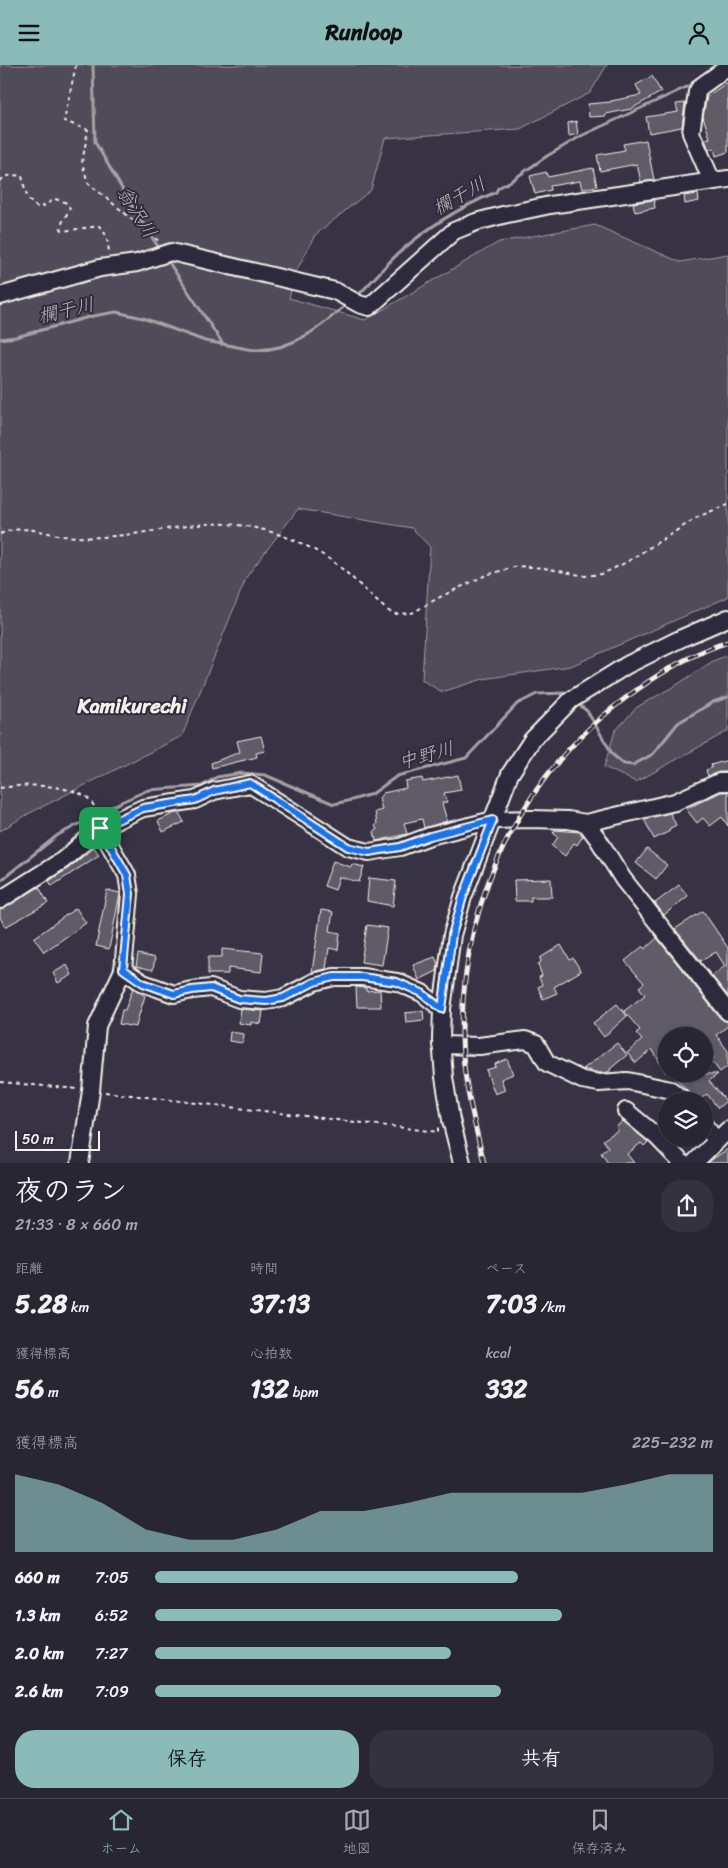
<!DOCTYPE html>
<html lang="ja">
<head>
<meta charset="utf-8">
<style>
  :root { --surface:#292633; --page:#35323f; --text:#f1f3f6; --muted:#a5a5ac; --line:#45434e; --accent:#8bbbb9 }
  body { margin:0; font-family:Sriracha,"Klee One",sans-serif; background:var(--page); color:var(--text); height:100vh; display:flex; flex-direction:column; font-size:19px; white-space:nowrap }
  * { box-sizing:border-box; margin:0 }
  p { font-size:16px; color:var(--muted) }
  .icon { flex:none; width:28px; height:28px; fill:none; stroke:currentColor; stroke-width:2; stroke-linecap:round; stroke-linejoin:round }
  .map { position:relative; height:1098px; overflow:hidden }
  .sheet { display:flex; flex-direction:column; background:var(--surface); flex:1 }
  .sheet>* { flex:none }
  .tools { position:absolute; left:658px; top:962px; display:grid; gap:10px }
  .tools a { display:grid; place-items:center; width:55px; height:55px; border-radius:50%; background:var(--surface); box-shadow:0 2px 8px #0003,0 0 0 1px var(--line); font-size:25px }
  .scale { position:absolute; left:15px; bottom:12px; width:85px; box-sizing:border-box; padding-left:5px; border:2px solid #f4f1e8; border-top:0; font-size:14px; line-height:18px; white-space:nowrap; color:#f4f1e8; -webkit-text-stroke:4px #2f2a3d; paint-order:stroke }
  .pin { position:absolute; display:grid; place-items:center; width:42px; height:42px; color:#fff; margin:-21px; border-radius:10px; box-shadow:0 2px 8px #0006 }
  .round { display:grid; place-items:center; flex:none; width:52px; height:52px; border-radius:20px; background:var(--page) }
  .headline { display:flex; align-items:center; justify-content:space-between; height:85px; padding:0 15px }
  h1 { font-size:28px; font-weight:800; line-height:38px }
  .metrics { display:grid; grid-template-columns:repeat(3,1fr); gap:8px; height:85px; padding:5px 15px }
  .metrics div { display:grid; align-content:center }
  .metrics b { font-size:25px; font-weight:800 }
  .metrics small { font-size:14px; font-weight:400 }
  .metrics p { font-size:14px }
  .chart { height:140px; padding:10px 15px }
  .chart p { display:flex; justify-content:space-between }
  .chart svg { width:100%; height:90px; margin-top:5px; fill:var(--accent); opacity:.7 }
  .cta { display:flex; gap:10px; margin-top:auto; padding:10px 15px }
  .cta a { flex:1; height:58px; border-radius:20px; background:var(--accent); color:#111; font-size:20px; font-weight:800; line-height:58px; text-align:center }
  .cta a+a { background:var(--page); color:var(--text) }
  ul { padding:0 15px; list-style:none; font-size:16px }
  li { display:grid; grid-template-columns:80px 60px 1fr; align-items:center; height:38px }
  li i { height:12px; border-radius:6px; background:var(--accent) }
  header { display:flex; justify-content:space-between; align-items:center; height:65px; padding:0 15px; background:var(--accent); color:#111; font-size:22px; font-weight:800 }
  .menu { display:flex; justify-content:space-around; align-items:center; height:70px; border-top:1px solid var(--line); background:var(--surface); font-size:14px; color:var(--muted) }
  .menu a { display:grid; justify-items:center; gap:2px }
  .menu .selected { color:var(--accent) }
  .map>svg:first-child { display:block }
  .green { fill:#504b59; stroke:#a29ea0 }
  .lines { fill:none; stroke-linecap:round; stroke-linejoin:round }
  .stream { stroke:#a6a2a4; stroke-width:3 }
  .building { fill:#5f5c67; stroke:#f4f1e8 }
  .minor-casing { stroke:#f4f1e8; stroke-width:20 }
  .path { stroke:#f4f1e8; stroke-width:2; stroke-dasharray:4 4; stroke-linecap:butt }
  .minor { stroke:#2f2a3d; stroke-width:16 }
  .rail-casing { stroke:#f4f1e8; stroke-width:5 }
  .rail { stroke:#2f2a3d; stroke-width:3; stroke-dasharray:9; stroke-linecap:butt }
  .route-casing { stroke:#fff; stroke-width:10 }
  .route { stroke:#1a73e8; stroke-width:6 }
  .labels { text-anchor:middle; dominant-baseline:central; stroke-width:4; stroke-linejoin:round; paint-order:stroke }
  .water-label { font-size:19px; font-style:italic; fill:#bab6b5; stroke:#2f2a3d }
  .quarter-label { font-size:20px; font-weight:bold; fill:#f4f1e8; stroke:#2f2a3d }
</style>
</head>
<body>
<header><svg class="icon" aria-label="menu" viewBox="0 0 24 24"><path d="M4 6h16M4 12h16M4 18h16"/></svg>Runloop<svg class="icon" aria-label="person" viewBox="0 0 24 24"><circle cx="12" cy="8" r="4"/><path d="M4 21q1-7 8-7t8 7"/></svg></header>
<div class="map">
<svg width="728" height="1098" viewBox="0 0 728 1098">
  <rect width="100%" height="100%" fill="#373244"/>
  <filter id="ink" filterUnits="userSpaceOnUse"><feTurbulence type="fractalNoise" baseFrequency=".02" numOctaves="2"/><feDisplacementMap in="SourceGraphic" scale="10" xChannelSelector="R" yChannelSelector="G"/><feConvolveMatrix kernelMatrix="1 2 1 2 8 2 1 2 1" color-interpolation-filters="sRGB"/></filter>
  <g filter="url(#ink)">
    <g class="green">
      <polygon points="0,0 607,0 590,28 520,64 385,73 371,125 315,170 297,205 289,233 365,255 499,177 595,160 680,197 728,189 728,532 571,601 483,614 442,627 422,615 430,482 412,463 298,444 247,511 182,671 28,749 0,766"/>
      <polygon points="728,590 728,666 636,717 604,702 615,666 637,642 678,619 713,596"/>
    </g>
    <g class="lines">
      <g class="stream">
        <polyline points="93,0 95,77 136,148 161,186"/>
        <polyline points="166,193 223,279"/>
        <path d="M 357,231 C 372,217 385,200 400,187 C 429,161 461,142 496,127 L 498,123 L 511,116 L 547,91 L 581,71 L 693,19"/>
        <polyline points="0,274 16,272 93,251 116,247 143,253 205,276 222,279"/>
        <path d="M 223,279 C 234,281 246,285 257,285 C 294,285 322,261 348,238"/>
        <polyline points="577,638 587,646 613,690 624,699 633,700 653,689 678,658 713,637 728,632"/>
        <polyline points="0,816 58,770 119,738 148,725 202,721 217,712 242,708 265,710 334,739 352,735 372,729 397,711 466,693 517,639 537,629 565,628 568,631"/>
      </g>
    </g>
    <g class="building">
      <polygon points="652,11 661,27 631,44 606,49 606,51 589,52 588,39 611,37 611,36 641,30 636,20"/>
      <polygon points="728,17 728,87 716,91 714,83 709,85 705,74 710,73 703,52 707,31"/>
      <polygon points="685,38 682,62 649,68 646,52 678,47 676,39"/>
      <polygon points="576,56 578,69 569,71 568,58"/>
      <polygon points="646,75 654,115 641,117 637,99 600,106 597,90 625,85 623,79"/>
      <polygon points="593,103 597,121 582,124 580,116 550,121 551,125 535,129 530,111 546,107 548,112"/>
      <polygon points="698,129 699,136 685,139 684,131"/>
      <polygon points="654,135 655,143 635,147 633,138"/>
      <polygon points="261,671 265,686 256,688 257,692 212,703 211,698 240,687 237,676"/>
      <polygon points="728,695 728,707 719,707 708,711 706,705 712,703 711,700"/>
      <polygon points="458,710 461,725 444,728 447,737 442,738 447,756 424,763 422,754 404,758 407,769 376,776 374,766 377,765 375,760 377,759 375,747 382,745 379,733 383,728 406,723 405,716 422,713 423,717"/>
      <polygon points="721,727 728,727 728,761 722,752 710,761 703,753 697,758 686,744"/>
      <polygon points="175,748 179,748 184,757 163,767 158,756"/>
      <polygon points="670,748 676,760 669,764 670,766 654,774 644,754"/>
      <polygon points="555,765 579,767 583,771 577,780 574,778 565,791 552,781 558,772 553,768"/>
      <polygon points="94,782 99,790 52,821 49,816 69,803"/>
      <polygon points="647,784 667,800 656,814 636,798"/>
      <polygon points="333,796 351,802 352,799 364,802 359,817 339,812 335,825 324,821"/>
      <polygon points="369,813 396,816 393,841 367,836"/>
      <polygon points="551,814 552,832 531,832 531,836 515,836 514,815"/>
      <polygon points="679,820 688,831 664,850 655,838"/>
      <polygon points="39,822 48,838 5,862 0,852 0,845 5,843"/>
      <polygon points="107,825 120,828 120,829 109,884 96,881"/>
      <polygon points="76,843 86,858 44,887 34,873"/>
      <polygon points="321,845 333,847 330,866 340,868 338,885 329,883 326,904 312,907"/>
      <polygon points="703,846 728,883 728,931 712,911 725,901 716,887 701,896 675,864"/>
      <polygon points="367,860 388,863 382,900 361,897"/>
      <polygon points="657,873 720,953 728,957 728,961 716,970 728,986 728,1001 720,1007 711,995 714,993 704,979 704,971 685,971 680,964 672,971 666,971 666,1008 652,984 636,998 627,988 642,975 636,968 640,965 624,946 645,930 639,922 644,918 625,896 643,881 645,884"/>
      <polygon points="561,880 570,895 573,893 581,906 554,922 557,928 543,934 538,922 542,920 539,912 542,911 538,899 541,897 540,893"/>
      <polygon points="222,884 263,888 261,907 228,903 228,909 208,909 208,892 222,892"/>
      <polygon points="138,889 155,893 153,905 136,901"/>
      <polygon points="435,892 438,899 437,906 419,915 413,900"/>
      <polygon points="67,900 72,910 58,918 53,908"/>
      <polygon points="356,922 366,923 366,926 380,925 381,942 357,942"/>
      <polygon points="133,923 145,931 138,953 136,962 119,959 122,945 125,945"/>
      <polygon points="617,939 627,951 604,972 593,958"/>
      <polygon points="241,944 263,946 261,959 251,957 251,960 239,958"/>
      <polygon points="423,946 424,955 406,957 405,948"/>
      <polygon points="230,967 244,969 243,978 229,976"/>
      <polygon points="617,978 627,990 610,1004 611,1005 608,1007 600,1008 583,1004"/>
      <polygon points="507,994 513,1009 501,1014 505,1025 495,1029 486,1005 496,1002 495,999"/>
      <polygon points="672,1009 718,1009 709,1016 726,1036 718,1043 707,1029 698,1036 694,1036 691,1029"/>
      <polygon points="623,1056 648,1077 644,1081 641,1078 627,1089 634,1098 608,1098 601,1088 608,1082 603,1075 618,1065 616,1062"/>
      <polygon points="728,1084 728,1098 708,1098 714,1093"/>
    </g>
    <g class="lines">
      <g class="minor-casing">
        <g id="minor">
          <polyline points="712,116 691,68 697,27 700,22 728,2"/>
          <polyline points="0,231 100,203 137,198 171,187 335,226 359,239 369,242 454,166 476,157 503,150 550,140 728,114"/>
          <polyline points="586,758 598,774 623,814 728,947"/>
          <polyline points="0,835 63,795 100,763 143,743 195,735 214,726 250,719 348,782 369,787 400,782 430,771 493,755 532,754 568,755 586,758 675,737 719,717 728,717"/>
          <polyline points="123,905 143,918 174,929 192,925 211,923 239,934 266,936 283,933 314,917 334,912 362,912 397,917 422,928 442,944"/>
          <polyline points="441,980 479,981 525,975 536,979 547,998 582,1015 599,1018 628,1016 671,1025 684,1036"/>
          <polyline points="626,1046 656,1071 682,1098"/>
          <polyline points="704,1060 717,1076"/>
          <polyline points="80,1098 91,1026 97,961 123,905 130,829 127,810 100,763"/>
          <polyline points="462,1098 451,1055 444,1012 441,974 442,944 452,870 463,832 510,709 532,675 571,635 627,600 682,573 728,553"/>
          <polyline points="694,1098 728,1065"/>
        </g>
      </g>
      <g class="path">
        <polyline points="76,0 64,56 88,65 82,98 88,118 160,177"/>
        <path d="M 0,116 C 7,109 12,110 22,111 C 25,123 26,139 40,143 L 55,134 L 65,137 L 70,143 L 60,162 L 63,166 L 99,161 C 107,167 108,178 109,188"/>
        <path d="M 0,469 C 24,459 40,467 63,471 C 75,472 89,473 101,472 C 137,470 172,462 207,459 C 250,456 302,473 336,499 C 354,513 369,530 387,545 L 394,549 L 412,548 L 438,533 L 486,510 L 518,501 L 544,503 L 585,511 L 602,509 L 625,498 L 698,452 L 728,439"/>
        <path d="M 0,723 C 24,719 60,719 83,730 C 90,733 95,742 98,748"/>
        <polyline points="0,1017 78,1024"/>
        <polyline points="105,1027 438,1067 438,1062"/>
      </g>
      <use href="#minor" class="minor"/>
      <g class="rail-casing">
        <path id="rail" d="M 484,1098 C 474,1055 462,1012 462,968 C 462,830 524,703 638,624 C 666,604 696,587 728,577"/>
      </g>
      <use href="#rail" class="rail"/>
    </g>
  </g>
  <g class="lines" filter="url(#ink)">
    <g class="route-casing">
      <polygon id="route" points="250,718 348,782 369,787 400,782 430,771 493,755 463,832 452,870 442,944 422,928 397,917 362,912 334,912 314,917 283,933 266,936 239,934 211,923 192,925 174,929 143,918 123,904 130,829 127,810 100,763 143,743 195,735 214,726"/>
    </g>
    <use href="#route" class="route"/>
  </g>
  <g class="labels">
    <g class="water-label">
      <text transform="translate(459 131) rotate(-29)">欄干川</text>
      <text transform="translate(137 147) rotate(58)">翁沢川</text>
      <text transform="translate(66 245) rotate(-13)">欄干川</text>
      <text transform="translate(426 690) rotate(-15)">中野川</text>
    </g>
    <g class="quarter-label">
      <text x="132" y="641">Kamikurechi</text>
    </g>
  </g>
</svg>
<div class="tools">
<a><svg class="icon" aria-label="locate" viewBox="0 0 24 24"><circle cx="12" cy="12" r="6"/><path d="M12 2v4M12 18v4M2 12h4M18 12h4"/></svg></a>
<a><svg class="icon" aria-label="layers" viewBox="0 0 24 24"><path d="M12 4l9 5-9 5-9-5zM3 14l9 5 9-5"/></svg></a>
</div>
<div class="scale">50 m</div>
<div class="pin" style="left:100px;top:763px;background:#1e9e55"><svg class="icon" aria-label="arrive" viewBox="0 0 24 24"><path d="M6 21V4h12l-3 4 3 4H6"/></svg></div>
</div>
<section class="sheet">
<div class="headline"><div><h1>夜のラン</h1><p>21:33 · 8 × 660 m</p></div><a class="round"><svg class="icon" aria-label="share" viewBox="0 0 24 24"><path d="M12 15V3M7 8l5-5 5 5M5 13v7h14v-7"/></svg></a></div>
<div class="metrics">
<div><p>距離</p><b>5.28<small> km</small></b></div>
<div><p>時間</p><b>37:13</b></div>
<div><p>ペース</p><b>7:03<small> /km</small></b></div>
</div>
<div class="metrics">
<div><p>獲得標高</p><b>56<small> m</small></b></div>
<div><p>心拍数</p><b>132<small> bpm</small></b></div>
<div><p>kcal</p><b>332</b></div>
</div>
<div class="chart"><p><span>獲得標高</span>225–232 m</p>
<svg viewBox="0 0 160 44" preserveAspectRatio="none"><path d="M0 44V6L10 11L20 20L30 33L40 38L50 38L60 33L70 24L80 24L90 20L100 15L110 15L120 15L130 15L140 11L150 6L160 6V44z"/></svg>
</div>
<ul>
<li><b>660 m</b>7:05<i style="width:65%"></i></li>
<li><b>1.3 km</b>6:52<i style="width:73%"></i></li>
<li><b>2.0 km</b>7:27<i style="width:53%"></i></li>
<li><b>2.6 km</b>7:09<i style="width:62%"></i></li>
</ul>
<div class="cta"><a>保存</a><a>共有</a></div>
</section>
<nav class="menu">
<a class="selected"><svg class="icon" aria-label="home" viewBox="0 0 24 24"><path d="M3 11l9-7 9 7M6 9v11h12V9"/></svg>ホーム</a>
<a><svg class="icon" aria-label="map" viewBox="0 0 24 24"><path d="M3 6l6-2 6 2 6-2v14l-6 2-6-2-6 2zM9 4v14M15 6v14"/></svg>地図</a>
<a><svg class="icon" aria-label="saved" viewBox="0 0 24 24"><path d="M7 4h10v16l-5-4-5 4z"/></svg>保存済み</a>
</nav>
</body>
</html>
